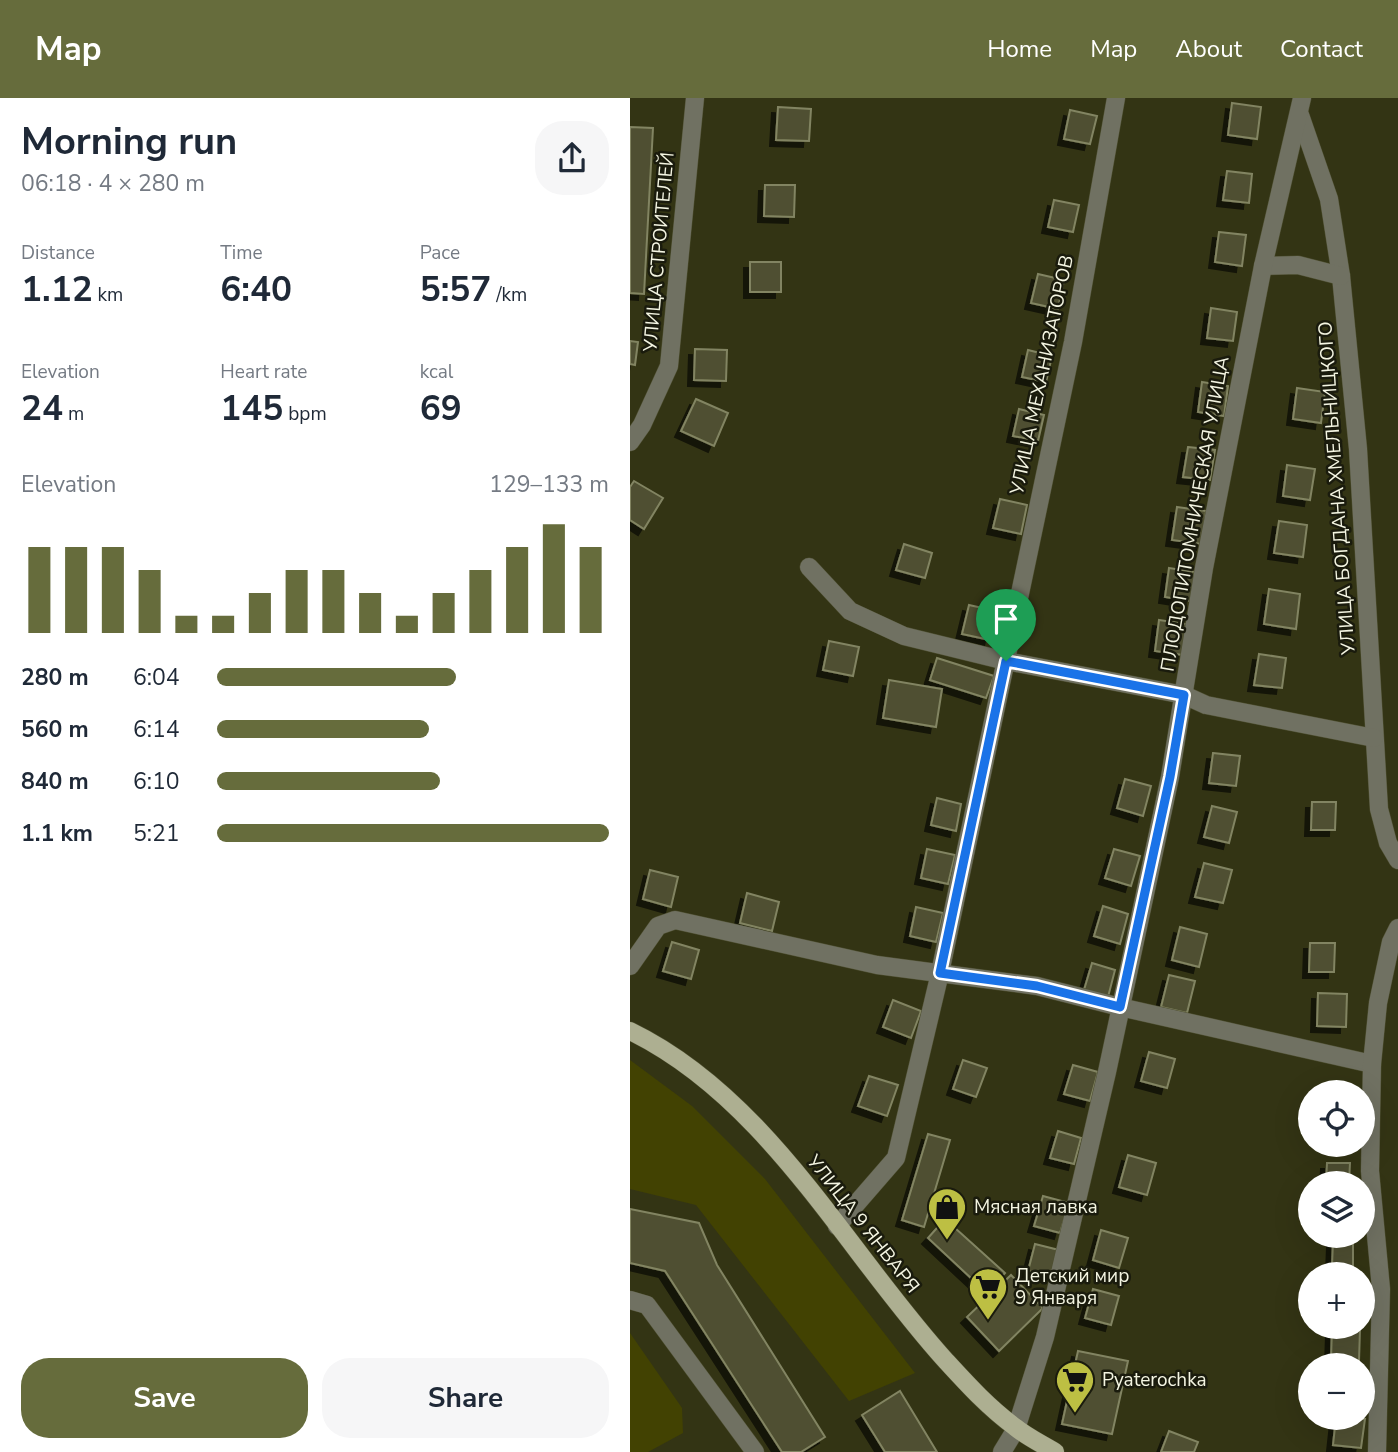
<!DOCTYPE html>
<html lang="en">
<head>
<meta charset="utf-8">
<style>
  :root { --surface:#fff; --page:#f6f6f7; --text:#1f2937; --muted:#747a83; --accent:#666c3c }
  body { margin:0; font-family:"Nunito Sans",sans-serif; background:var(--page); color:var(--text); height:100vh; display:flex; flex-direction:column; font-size:26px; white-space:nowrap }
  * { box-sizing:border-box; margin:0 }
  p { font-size:23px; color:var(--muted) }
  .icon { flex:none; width:38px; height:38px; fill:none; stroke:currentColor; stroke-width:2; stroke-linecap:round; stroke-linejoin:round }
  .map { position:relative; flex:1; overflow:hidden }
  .sheet { display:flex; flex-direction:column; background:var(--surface); width:630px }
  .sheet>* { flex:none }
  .buttons { position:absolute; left:668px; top:982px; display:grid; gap:14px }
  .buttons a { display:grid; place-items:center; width:77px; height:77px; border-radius:50%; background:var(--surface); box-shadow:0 7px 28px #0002; font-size:35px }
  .pin { position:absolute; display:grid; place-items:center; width:60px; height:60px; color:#fff; margin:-72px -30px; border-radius:50% 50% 50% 0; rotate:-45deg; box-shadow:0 0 7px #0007 }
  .pin .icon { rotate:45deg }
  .round { display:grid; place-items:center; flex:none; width:74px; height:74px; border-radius:28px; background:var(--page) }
  .overview { display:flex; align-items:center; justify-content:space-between; height:119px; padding:0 21px }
  h1 { font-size:38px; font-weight:700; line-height:52px }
  .stats { display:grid; grid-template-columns:repeat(3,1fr); gap:10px; height:119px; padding:7px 21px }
  .stats div { display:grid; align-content:center }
  .stats b { font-size:35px; font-weight:700 }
  .stats small { font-size:19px; font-weight:400 }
  .stats p { font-size:19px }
  .chart { height:196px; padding:14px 21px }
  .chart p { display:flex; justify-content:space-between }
  .chart svg { width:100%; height:126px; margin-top:7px; stroke:var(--accent); stroke-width:6 }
  .button { display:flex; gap:14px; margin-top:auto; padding:14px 21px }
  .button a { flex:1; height:80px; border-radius:28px; background:var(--accent); color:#fff; font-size:28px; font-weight:700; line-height:80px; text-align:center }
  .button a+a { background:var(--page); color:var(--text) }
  ul { padding:0 21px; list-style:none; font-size:23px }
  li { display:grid; grid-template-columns:112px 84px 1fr; align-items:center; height:52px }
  li i { height:18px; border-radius:9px; background:var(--accent) }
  header { display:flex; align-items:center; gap:42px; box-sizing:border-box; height:98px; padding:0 35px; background:var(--accent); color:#fff }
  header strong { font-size:33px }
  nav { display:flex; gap:38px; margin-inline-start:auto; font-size:24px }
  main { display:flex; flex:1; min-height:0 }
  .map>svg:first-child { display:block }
  .green { fill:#424202 }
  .building { fill:#4f5030; stroke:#828462; stroke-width:2; filter:url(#shadow) }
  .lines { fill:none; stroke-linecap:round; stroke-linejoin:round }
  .minor-casing { stroke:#4e4f31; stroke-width:19 }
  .major-casing { stroke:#4e4f31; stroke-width:19 }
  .minor { stroke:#707162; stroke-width:18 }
  .major { stroke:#adaf91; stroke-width:18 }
  .route-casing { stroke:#fff; stroke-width:14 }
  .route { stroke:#1a73e8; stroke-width:9 }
  .labels { text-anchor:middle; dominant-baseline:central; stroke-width:5; stroke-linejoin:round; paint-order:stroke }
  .street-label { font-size:19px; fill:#f4f5e2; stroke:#1a1b0d }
  .poi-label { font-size:19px; fill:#f4f5e2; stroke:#1a1b0d; text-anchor:start }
</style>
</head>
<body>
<header>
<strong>Map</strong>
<nav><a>Home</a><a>Map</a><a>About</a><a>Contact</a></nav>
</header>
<main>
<section class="sheet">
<div class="overview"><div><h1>Morning run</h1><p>06:18 · 4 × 280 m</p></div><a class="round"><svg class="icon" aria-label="share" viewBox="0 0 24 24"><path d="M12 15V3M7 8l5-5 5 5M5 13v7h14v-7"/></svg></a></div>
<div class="stats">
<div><p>Distance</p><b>1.12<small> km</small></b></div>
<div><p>Time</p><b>6:40</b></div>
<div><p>Pace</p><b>5:57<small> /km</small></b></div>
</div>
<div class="stats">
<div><p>Elevation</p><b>24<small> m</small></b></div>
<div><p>Heart rate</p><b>145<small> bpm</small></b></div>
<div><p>kcal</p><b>69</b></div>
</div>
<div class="chart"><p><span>Elevation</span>129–133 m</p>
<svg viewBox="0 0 160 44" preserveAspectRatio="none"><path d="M5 44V14M15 44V14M25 44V14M35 44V22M45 44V38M55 44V38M65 44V30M75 44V22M85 44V22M95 44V30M105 44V38M115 44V30M125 44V22M135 44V14M145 44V6M155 44V14"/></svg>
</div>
<ul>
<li><b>280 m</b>6:04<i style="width:61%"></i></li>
<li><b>560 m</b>6:14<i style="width:54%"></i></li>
<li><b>840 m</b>6:10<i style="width:57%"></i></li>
<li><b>1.1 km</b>5:21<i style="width:100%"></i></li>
</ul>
<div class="button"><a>Save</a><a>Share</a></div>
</section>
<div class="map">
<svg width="768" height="1354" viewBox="0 0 768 1354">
  <defs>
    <filter id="shadow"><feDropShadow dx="-6" dy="6" stdDeviation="0" flood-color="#0009"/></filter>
  </defs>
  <rect width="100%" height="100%" fill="#333414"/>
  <g class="green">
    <polygon points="0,962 62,1008 135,1081 285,1275 219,1303 66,1107 0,1091"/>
    <polygon points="0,1235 52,1310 53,1335 18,1354 0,1354"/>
  </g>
  <g class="building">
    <polygon points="602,5 631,9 627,41 598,37"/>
    <polygon points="148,9 181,11 179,43 146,42"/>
    <polygon points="440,12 467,18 460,46 434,41"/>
    <polygon points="0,29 23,30 14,196 0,195"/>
    <polygon points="597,73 622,76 619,105 593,102"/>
    <polygon points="135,87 165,87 164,119 134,118"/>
    <polygon points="424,102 449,107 443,134 418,129"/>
    <polygon points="589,134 616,137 612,168 585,164"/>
    <rect x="120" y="164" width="31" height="30"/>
    <polygon points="408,176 434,182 428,211 401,205"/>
    <polygon points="581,210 607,214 603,243 577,240"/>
    <polygon points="0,243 8,244 5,267 0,266"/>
    <polygon points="65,251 97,252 96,283 64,282"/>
    <polygon points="398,252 422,258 416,284 392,279"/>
    <polygon points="572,284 598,288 594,318 568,314"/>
    <polygon points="667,290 695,294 691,325 663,321"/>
    <polygon points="66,301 98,315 84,348 51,333"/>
    <polygon points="389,311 414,317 408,343 383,338"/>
    <polygon points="558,349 585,352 580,382 553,379"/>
    <polygon points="657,367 685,371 680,402 653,398"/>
    <polygon points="4,383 33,400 14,431 0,422 0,389"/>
    <polygon points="370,401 397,407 391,436 363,430"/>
    <polygon points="547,409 576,413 572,446 542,442"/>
    <polygon points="649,423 677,427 673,459 644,455"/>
    <polygon points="274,446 302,455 295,480 266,472"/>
    <polygon points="539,470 565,474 561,503 535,499"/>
    <polygon points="639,491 670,496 666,531 634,526"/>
    <polygon points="339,507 366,513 360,542 332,536"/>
    <polygon points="529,522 557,526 553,557 525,553"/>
    <polygon points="199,543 229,549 223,578 193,572"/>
    <polygon points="629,556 656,560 652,590 624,587"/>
    <polygon points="307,560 364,578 356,600 300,582"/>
    <polygon points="259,582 312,591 306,629 253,620"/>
    <polygon points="583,655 610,658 606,688 579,685"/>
    <polygon points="495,681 521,688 513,718 487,710"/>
    <polygon points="307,700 331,706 326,733 301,727"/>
    <polygon points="682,704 706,704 705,732 681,732"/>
    <polygon points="582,708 607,714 599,745 574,739"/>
    <polygon points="297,751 325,757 318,786 291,780"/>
    <polygon points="484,751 510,758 501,788 475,780"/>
    <polygon points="574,765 602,772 593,805 565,799"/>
    <polygon points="20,772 48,779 41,809 13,801"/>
    <polygon points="117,795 149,804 142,833 110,825"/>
    <polygon points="473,808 498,816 490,846 464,838"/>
    <polygon points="286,809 313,815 306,844 280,838"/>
    <polygon points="550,829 577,836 569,869 542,862"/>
    <polygon points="42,844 69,852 61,881 33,873"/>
    <polygon points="680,845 705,845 704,874 679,874"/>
    <polygon points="462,865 485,872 478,899 454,892"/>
    <polygon points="539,877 565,883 557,915 531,909"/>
    <polygon points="688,895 717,896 716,929 687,928"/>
    <polygon points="263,902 291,913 281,940 253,929"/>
    <polygon points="519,954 545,961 537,990 511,983"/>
    <polygon points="333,962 357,970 346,999 323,991"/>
    <polygon points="443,967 468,974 460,1003 434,996"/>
    <polygon points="239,978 268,987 257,1018 228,1008"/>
    <polygon points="428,1033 451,1040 444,1066 420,1060"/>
    <polygon points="298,1036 320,1042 294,1129 272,1122"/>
    <polygon points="498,1057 526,1065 517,1097 489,1089"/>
    <polygon points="697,1065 720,1065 719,1085 696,1085"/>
    <polygon points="413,1098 439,1105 430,1135 404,1128"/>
    <polygon points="0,1111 69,1125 87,1167 195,1339 171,1354 152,1354 35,1173 0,1165"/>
    <polygon points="315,1121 375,1175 357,1195 298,1140"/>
    <polygon points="471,1132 498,1140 489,1170 463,1162"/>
    <polygon points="703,1143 723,1143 723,1168 702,1168"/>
    <polygon points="405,1146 429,1152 421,1179 398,1173"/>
    <polygon points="381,1177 413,1210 369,1253 337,1219"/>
    <polygon points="463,1191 489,1198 481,1227 455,1220"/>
    <polygon points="702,1230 730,1231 729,1263 701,1262"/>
    <polygon points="448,1253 498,1263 482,1336 432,1326"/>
    <polygon points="270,1293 307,1354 255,1354 232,1317"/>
    <polygon points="706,1320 735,1321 731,1350 703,1347"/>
    <polygon points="539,1333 568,1344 564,1354 531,1354"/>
  </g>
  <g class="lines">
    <g class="minor-casing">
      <g id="minor">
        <polyline points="670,17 699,101 711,178 728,351 749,711 758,745 768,762"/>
        <polyline points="633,168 668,167 711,178"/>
        <polyline points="0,344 12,327 39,268 65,0"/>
        <polyline points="179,469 220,513 274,538 376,563 554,597 576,607 744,640"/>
        <polyline points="0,868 28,828 45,822 247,867 407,888 490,909 742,966"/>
        <polyline points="207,1128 266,1060 310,875 443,244 486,0"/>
        <polyline points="0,1202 17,1207 125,1354"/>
        <polyline points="372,1354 386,1331 415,1239 477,974 540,679 574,470 633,168 672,0"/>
        <polyline points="747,1354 751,1191 740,1073 742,966 748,905 761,844 768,830"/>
      </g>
    </g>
    <g class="major-casing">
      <path id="major" d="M 0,933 C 138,1000 216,1153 316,1263 C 338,1287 359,1310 385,1329 C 397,1339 412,1346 425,1354"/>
    </g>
    <use href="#minor" class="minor"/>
    <use href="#major" class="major"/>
  </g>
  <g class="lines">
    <g class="route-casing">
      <polygon id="route" points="376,563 554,597 540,679 490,909 407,888 310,875"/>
    </g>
    <use href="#route" class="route"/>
  </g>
  <defs>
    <g id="shop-pin" transform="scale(2.0125)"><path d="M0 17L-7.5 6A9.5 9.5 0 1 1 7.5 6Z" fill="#bdbf43" stroke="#1a1b0d"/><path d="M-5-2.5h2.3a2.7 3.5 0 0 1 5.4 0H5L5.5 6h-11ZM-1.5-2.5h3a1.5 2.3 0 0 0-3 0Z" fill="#111"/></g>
    <g id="supermarket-pin" transform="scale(2.0125)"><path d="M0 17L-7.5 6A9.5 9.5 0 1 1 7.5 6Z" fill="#bdbf43" stroke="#1a1b0d"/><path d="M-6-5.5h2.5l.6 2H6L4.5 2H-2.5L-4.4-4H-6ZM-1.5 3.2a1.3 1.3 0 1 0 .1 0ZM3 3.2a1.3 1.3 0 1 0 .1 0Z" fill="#111"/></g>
  </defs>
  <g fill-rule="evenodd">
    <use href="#shop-pin" x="317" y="1109"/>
    <use href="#supermarket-pin" x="358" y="1189"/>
    <use href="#supermarket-pin" x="445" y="1282"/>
  </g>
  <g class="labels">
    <g class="street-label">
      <text transform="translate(29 154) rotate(-85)">УЛИЦА СТРОИТЕЛЕЙ</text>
      <text transform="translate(412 277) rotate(-78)">УЛИЦА МЕХАНИЗАТОРОВ</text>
      <text transform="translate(707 390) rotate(-94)">УЛИЦА БОГДАНА ХМЕЛЬНИЦКОГО</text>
      <text transform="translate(565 416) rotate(-80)">ПЛОДОПИТОМНИЧЕСКАЯ УЛИЦА</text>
      <text transform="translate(233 1126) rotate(52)">УЛИЦА 9 ЯНВАРЯ</text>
    </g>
    <g class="poi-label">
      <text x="344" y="1109">Мясная лавка</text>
      <text x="385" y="1178">Детский мир<tspan x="385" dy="22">9 Января</tspan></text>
      <text x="472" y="1282">Pyaterochka</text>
    </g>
  </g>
</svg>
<div class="buttons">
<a><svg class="icon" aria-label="locate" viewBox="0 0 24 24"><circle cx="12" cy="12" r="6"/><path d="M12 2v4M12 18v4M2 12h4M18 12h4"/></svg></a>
<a><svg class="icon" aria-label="layers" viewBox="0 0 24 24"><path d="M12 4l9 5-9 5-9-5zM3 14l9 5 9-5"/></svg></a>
<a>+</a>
<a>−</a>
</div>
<div class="pin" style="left:376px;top:563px;background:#1e9e55"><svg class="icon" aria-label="arrive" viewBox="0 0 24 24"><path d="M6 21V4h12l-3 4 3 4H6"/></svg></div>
</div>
</main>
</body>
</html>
